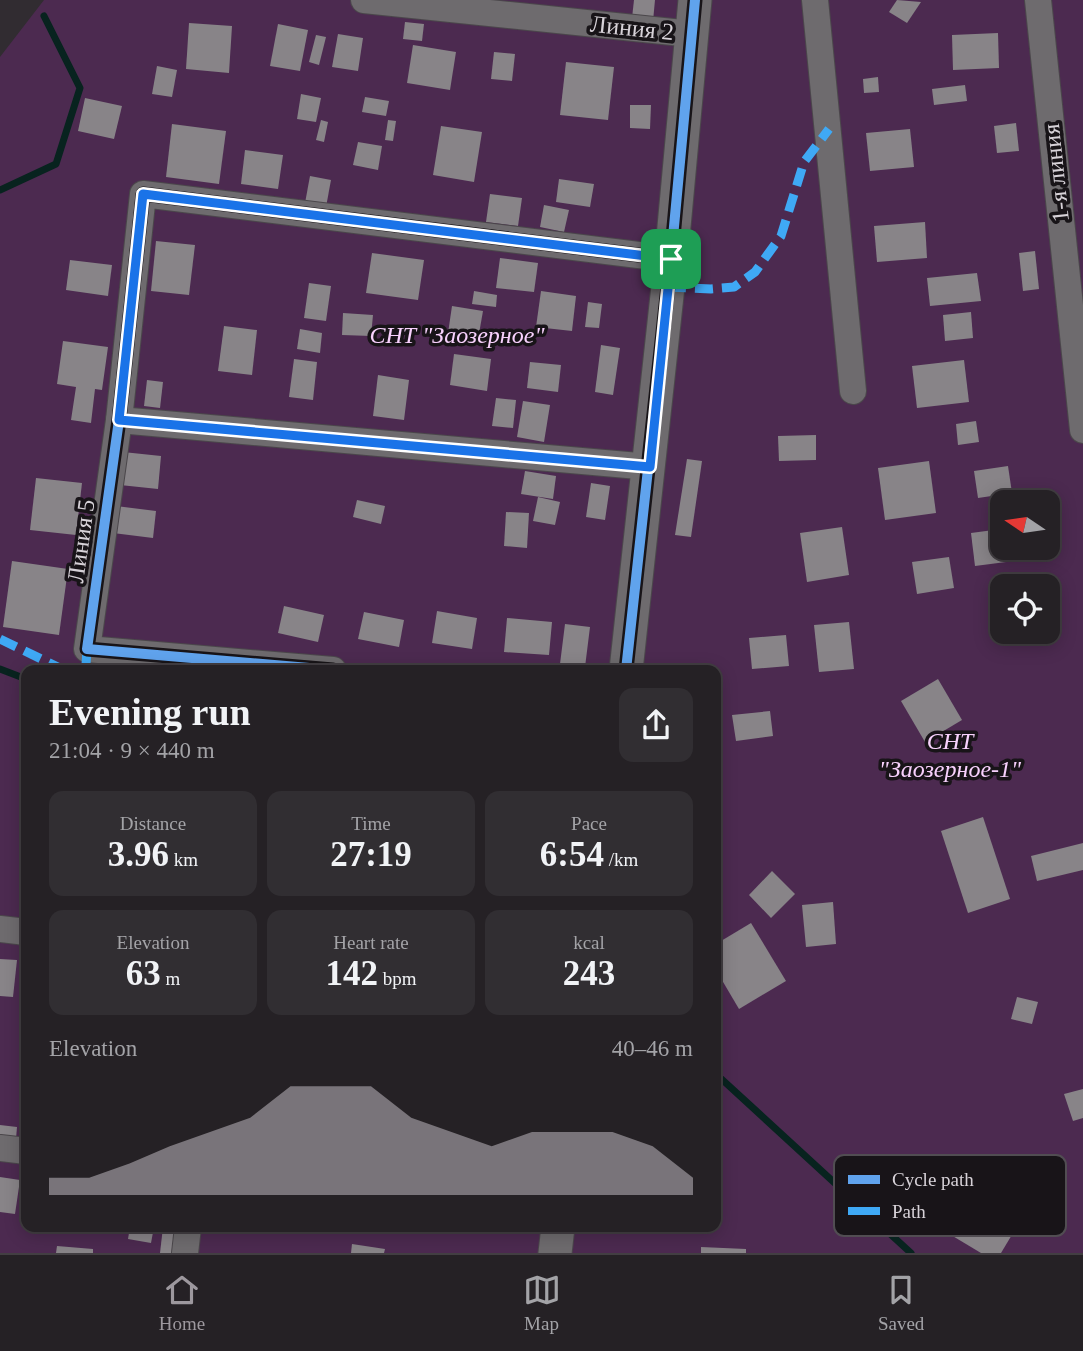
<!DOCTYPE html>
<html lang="en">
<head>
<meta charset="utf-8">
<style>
  :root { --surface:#252125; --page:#312e32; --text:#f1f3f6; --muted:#a3a3a7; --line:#423e42; --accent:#9d989e }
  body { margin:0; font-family:Georgia,serif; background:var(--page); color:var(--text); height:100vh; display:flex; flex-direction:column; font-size:26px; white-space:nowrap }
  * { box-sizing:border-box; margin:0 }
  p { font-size:23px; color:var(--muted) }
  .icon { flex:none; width:38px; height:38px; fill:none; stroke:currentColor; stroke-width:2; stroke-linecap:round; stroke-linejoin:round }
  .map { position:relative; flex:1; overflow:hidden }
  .sheet { position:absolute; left:21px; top:665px; width:700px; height:567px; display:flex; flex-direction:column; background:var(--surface); border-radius:14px; box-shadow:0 4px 18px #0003,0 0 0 2px var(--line) }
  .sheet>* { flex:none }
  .needle { width:46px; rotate:283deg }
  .buttons { position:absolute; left:990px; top:490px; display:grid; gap:14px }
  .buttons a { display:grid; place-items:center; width:70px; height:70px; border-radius:14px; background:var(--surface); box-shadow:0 4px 18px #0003,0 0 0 2px var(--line); font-size:35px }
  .pin { position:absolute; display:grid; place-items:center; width:60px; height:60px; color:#fff; margin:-30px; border-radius:14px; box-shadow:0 4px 10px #0006 }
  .round { display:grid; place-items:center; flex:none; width:74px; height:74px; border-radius:14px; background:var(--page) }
  .overview { display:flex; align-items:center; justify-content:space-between; height:119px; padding:0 28px }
  h1 { font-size:38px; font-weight:800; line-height:52px }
  .metrics { display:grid; grid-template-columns:repeat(3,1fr); gap:10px; height:119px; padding:7px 28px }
  .metrics div { display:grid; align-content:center; border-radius:14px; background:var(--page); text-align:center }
  .metrics b { font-size:35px; font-weight:800 }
  .metrics small { font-size:19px; font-weight:400 }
  .metrics p { font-size:19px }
  .chart { height:196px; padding:14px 28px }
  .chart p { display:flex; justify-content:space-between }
  .chart svg { width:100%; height:126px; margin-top:7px; fill:var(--accent); opacity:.7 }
  .dock { display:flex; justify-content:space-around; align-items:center; height:98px; border-top:2px solid var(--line); background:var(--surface); font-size:19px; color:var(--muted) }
  .dock a { display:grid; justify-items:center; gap:4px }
  .dock .selected { color:var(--accent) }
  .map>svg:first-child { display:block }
  .green { fill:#4c2a50; fill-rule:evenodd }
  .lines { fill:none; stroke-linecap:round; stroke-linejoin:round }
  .stream { stroke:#08231f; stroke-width:7 }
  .building { fill:#888488 }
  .minor-casing { stroke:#4b474b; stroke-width:28 }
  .tertiary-casing { stroke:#4b474b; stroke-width:35 }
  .minor { stroke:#6e6b6e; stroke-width:26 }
  .tertiary { stroke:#6e6b6e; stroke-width:33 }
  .quiet { stroke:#3fa9f5; stroke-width:9; stroke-dasharray:18 9; stroke-linecap:butt }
  .cycleway-casing { stroke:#181418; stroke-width:15 }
  .cycleway { stroke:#60a3ed; stroke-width:10 }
  .route-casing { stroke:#fff; stroke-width:14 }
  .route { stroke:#1a73e8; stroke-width:9 }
  .labels { text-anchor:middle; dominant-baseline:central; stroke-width:7; stroke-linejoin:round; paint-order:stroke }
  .street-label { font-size:24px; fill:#d7d2d8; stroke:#181418 }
  .park-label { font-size:24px; font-style:italic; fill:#f8d1fd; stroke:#181418 }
  .key { fill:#181418; stroke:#514d52; stroke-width:2 }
  .key-label { font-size:19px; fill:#d7d2d8 }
</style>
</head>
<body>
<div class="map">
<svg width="1083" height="1253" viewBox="0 0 1083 1253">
  <rect width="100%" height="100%" fill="#312c31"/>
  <path class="green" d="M 44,0 L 1083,0 L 1083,1253 L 0,1253 L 0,57 ZM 1003,502 L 1048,502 L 1048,548 L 1003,548 ZM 1003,586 L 1048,586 L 1048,632 L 1003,632 ZM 26,670 L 716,670 L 716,1227 L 26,1227 Z"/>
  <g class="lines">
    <g class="stream">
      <polyline points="0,190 56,164 80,88 44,16"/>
      <polyline points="0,669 26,679"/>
      <polyline points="716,1074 911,1253"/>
    </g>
  </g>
  <g class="building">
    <polygon points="634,0 655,0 653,21 632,18"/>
    <polygon points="897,0 921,2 907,23 889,12"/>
    <polygon points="405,22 424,24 422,41 403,39"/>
    <polygon points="189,23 232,26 229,73 186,69"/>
    <polygon points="278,24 308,30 300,71 270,66"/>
    <polygon points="998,33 999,68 953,70 952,35"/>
    <polygon points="338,34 363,38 358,71 332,67"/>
    <polygon points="316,35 326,37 319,65 309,62"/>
    <polygon points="413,45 456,52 450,90 407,83"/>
    <polygon points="494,52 515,54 512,81 491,79"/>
    <polygon points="566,62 614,67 608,120 560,115"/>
    <polygon points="157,66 177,70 172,97 152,94"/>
    <polygon points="878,77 879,92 864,93 863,79"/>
    <polygon points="965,85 967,101 934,105 932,89"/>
    <polygon points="301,94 321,98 316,122 297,119"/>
    <polygon points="365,97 389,101 386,116 362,112"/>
    <polygon points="85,98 122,106 114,139 78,131"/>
    <polygon points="630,105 651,105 650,129 630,128"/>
    <polygon points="321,120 328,122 324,142 316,140"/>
    <polygon points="388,120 396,121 393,141 385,140"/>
    <polygon points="1016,123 1019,151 997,153 994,126"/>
    <polygon points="172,124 226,131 219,184 166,177"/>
    <polygon points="441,126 482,132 474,182 433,175"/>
    <polygon points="910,129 914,167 870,171 866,133"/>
    <polygon points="358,142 382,146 378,170 353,165"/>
    <polygon points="245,150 283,155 278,189 241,184"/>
    <polygon points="310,176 331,180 326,207 305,203"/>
    <polygon points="559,179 594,184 590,207 556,202"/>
    <polygon points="490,194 522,198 518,226 486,222"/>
    <polygon points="544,205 569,210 564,232 540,227"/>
    <polygon points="925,222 927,258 877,262 874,226"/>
    <polygon points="156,241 195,245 189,295 151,291"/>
    <polygon points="1035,251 1039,289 1023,291 1019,253"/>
    <polygon points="372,253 424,260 418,300 366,293"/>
    <polygon points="500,258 538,263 534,292 496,288"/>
    <polygon points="70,260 112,265 108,296 66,290"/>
    <polygon points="977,273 981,301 930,306 927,278"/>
    <polygon points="309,283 331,286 326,321 304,318"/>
    <polygon points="474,291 497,295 496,307 472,304"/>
    <polygon points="541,291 576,296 572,331 536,327"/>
    <polygon points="588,302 602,304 599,328 585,327"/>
    <polygon points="452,306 483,311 477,345 447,340"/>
    <polygon points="971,312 973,338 945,341 943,315"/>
    <polygon points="343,313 373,315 371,336 342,335"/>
    <polygon points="224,326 257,330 252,375 218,371"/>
    <polygon points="300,329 322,333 320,353 297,349"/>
    <polygon points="63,341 108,347 102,390 95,389 91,423 71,420 76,387 57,384"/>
    <polygon points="601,345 620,348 613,395 595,392"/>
    <polygon points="454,354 491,359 487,391 450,385"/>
    <polygon points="294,359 317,362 313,400 289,397"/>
    <polygon points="964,360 969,402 917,408 912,366"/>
    <polygon points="530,362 561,365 558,392 527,388"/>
    <polygon points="378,375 409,380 404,420 373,416"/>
    <polygon points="147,380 163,382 160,408 144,406"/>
    <polygon points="496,398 516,400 513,428 492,426"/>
    <polygon points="523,401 550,405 544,442 517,437"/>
    <polygon points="976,421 979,442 958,445 956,424"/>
    <polygon points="816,435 816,460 779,461 778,436"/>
    <polygon points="123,452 161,456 158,489 120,485"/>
    <polygon points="687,459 702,461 691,537 675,535"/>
    <polygon points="929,461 936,513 885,520 878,468"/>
    <polygon points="1008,466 1012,493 978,498 974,471"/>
    <polygon points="525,471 556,476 553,499 521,494"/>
    <polygon points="36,478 82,483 76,535 30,530"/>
    <polygon points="591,483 610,486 605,520 586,517"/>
    <polygon points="538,497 560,502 555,525 533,521"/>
    <polygon points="357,500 385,506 381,524 353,517"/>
    <polygon points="116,506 156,511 153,538 113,533"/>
    <polygon points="506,512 529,513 527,548 504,546"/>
    <polygon points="842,527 849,575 807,582 800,533"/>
    <polygon points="1001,529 1006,562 975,566 971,533"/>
    <polygon points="949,557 954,588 917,594 912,562"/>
    <polygon points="12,561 68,569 59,635 3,627"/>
    <polygon points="284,606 324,615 318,642 278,633"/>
    <polygon points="437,611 477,618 472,649 432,643"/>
    <polygon points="364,612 404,620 399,647 358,639"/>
    <polygon points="507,618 552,622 549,655 504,652"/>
    <polygon points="849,622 854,669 819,672 814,625"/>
    <polygon points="565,624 590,627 585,667 560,664"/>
    <polygon points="786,635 789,666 752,669 749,638"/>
    <polygon points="938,679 962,720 925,742 901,701"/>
    <polygon points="770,711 773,736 736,741 732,715"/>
    <polygon points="983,817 1010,899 968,913 941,831"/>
    <polygon points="1083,843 1083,870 1037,881 1031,856"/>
    <polygon points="772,871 795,894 771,918 749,895"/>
    <polygon points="833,902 836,944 806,947 802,905"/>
    <polygon points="751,923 786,981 739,1009 716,970 716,944"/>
    <polygon points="0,959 17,960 13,997 0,996"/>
    <polygon points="1017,997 1038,1002 1032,1024 1011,1019"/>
    <polygon points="1083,1089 1083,1118 1073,1121 1064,1094"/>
    <polygon points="0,1125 17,1127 16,1139 0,1138"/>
    <polygon points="0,1177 20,1180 15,1214 0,1212"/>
    <polygon points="971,1201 1016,1228 1001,1253 981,1253 951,1235"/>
    <polygon points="130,1227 154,1227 151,1243 128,1239"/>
    <polygon points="163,1227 181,1227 179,1253 160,1253"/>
    <polygon points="352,1244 385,1249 384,1253 351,1253"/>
    <polygon points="57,1246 93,1249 93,1253 56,1253"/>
    <polygon points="701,1247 746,1249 746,1253 701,1253"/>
  </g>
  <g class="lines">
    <g class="minor-casing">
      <g id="minor">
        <polyline points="364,0 692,34"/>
        <polyline points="815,0 853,391"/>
        <polyline points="1038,0 1083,430"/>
        <polyline points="119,420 650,467"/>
        <polyline points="333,670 87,649 119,420 143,194 671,259"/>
        <polyline points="0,929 26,932"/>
        <polyline points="0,1148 26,1151"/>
        <polyline points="185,1253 188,1227"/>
      </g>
    </g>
    <g class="tertiary-casing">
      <g id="tertiary">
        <polyline points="626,670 671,259 695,0"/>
        <polyline points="555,1253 558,1227"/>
      </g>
    </g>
    <use href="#minor" class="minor"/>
    <use href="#tertiary" class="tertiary"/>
    <g class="quiet">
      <polyline points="668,287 711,289 734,287 755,272 781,236 804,162 829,129"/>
      <polyline points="0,639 64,670"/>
      <polyline points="80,670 86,665 87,649"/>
    </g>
    <g class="cycleway-casing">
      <g id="cycleway">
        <polyline points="333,670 87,649 119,420 143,194 671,259"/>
        <polyline points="626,670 671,259 695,0"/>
      </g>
    </g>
    <use href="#cycleway" class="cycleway"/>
  </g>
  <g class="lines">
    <g class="route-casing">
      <polygon id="route" points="143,194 671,259 650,467 119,420"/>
    </g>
    <use href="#route" class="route"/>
  </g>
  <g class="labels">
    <g class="street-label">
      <text transform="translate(632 28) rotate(6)">Линия 2</text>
      <text transform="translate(1056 173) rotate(-96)">1-я линия</text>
      <text transform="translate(81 541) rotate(-82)">Линия 5</text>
    </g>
    <g class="park-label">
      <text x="457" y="335">СНТ "Заозерное"</text>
      <text x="950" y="741">СНТ<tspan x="950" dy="28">"Заозерное-1"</tspan></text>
    </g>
  </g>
  <rect x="834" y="1155" width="232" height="81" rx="10" class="key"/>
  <rect x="848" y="1175" width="32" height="9" fill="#60a3ed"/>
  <rect x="848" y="1207" width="32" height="8" fill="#3fa9f5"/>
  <g class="key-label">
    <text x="892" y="1186">Cycle path</text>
    <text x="892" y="1218">Path</text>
  </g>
</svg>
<div class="buttons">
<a><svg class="needle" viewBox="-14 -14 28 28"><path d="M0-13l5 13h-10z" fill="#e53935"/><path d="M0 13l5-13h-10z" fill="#a3a3a7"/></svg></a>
<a><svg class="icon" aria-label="locate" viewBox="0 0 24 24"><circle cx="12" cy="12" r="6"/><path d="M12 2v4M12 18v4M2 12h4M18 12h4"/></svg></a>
</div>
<div class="pin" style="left:671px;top:259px;background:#1e9e55"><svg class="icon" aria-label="arrive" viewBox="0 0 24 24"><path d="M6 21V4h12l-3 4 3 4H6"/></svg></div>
<section class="sheet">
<div class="overview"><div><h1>Evening run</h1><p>21:04 · 9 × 440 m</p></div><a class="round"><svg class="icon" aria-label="share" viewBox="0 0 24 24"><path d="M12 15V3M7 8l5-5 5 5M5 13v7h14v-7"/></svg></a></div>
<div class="metrics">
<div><p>Distance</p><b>3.96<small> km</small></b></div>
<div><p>Time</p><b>27:19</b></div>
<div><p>Pace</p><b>6:54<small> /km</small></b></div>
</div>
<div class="metrics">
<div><p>Elevation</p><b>63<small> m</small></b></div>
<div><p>Heart rate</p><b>142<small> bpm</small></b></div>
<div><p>kcal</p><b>243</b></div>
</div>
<div class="chart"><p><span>Elevation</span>40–46 m</p>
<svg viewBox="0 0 160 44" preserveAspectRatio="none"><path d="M0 44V38L10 38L20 33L30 27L40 22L50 17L60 6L70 6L80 6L90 17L100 22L110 27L120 22L130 22L140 22L150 27L160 38V44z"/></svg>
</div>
</section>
</div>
<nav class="dock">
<a class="selected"><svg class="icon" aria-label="home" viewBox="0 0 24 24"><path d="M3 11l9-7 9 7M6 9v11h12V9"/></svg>Home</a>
<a><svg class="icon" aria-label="map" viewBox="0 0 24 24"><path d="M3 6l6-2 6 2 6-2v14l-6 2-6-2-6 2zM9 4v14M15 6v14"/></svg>Map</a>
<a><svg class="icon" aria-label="saved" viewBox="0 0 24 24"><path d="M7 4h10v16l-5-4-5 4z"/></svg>Saved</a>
</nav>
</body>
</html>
